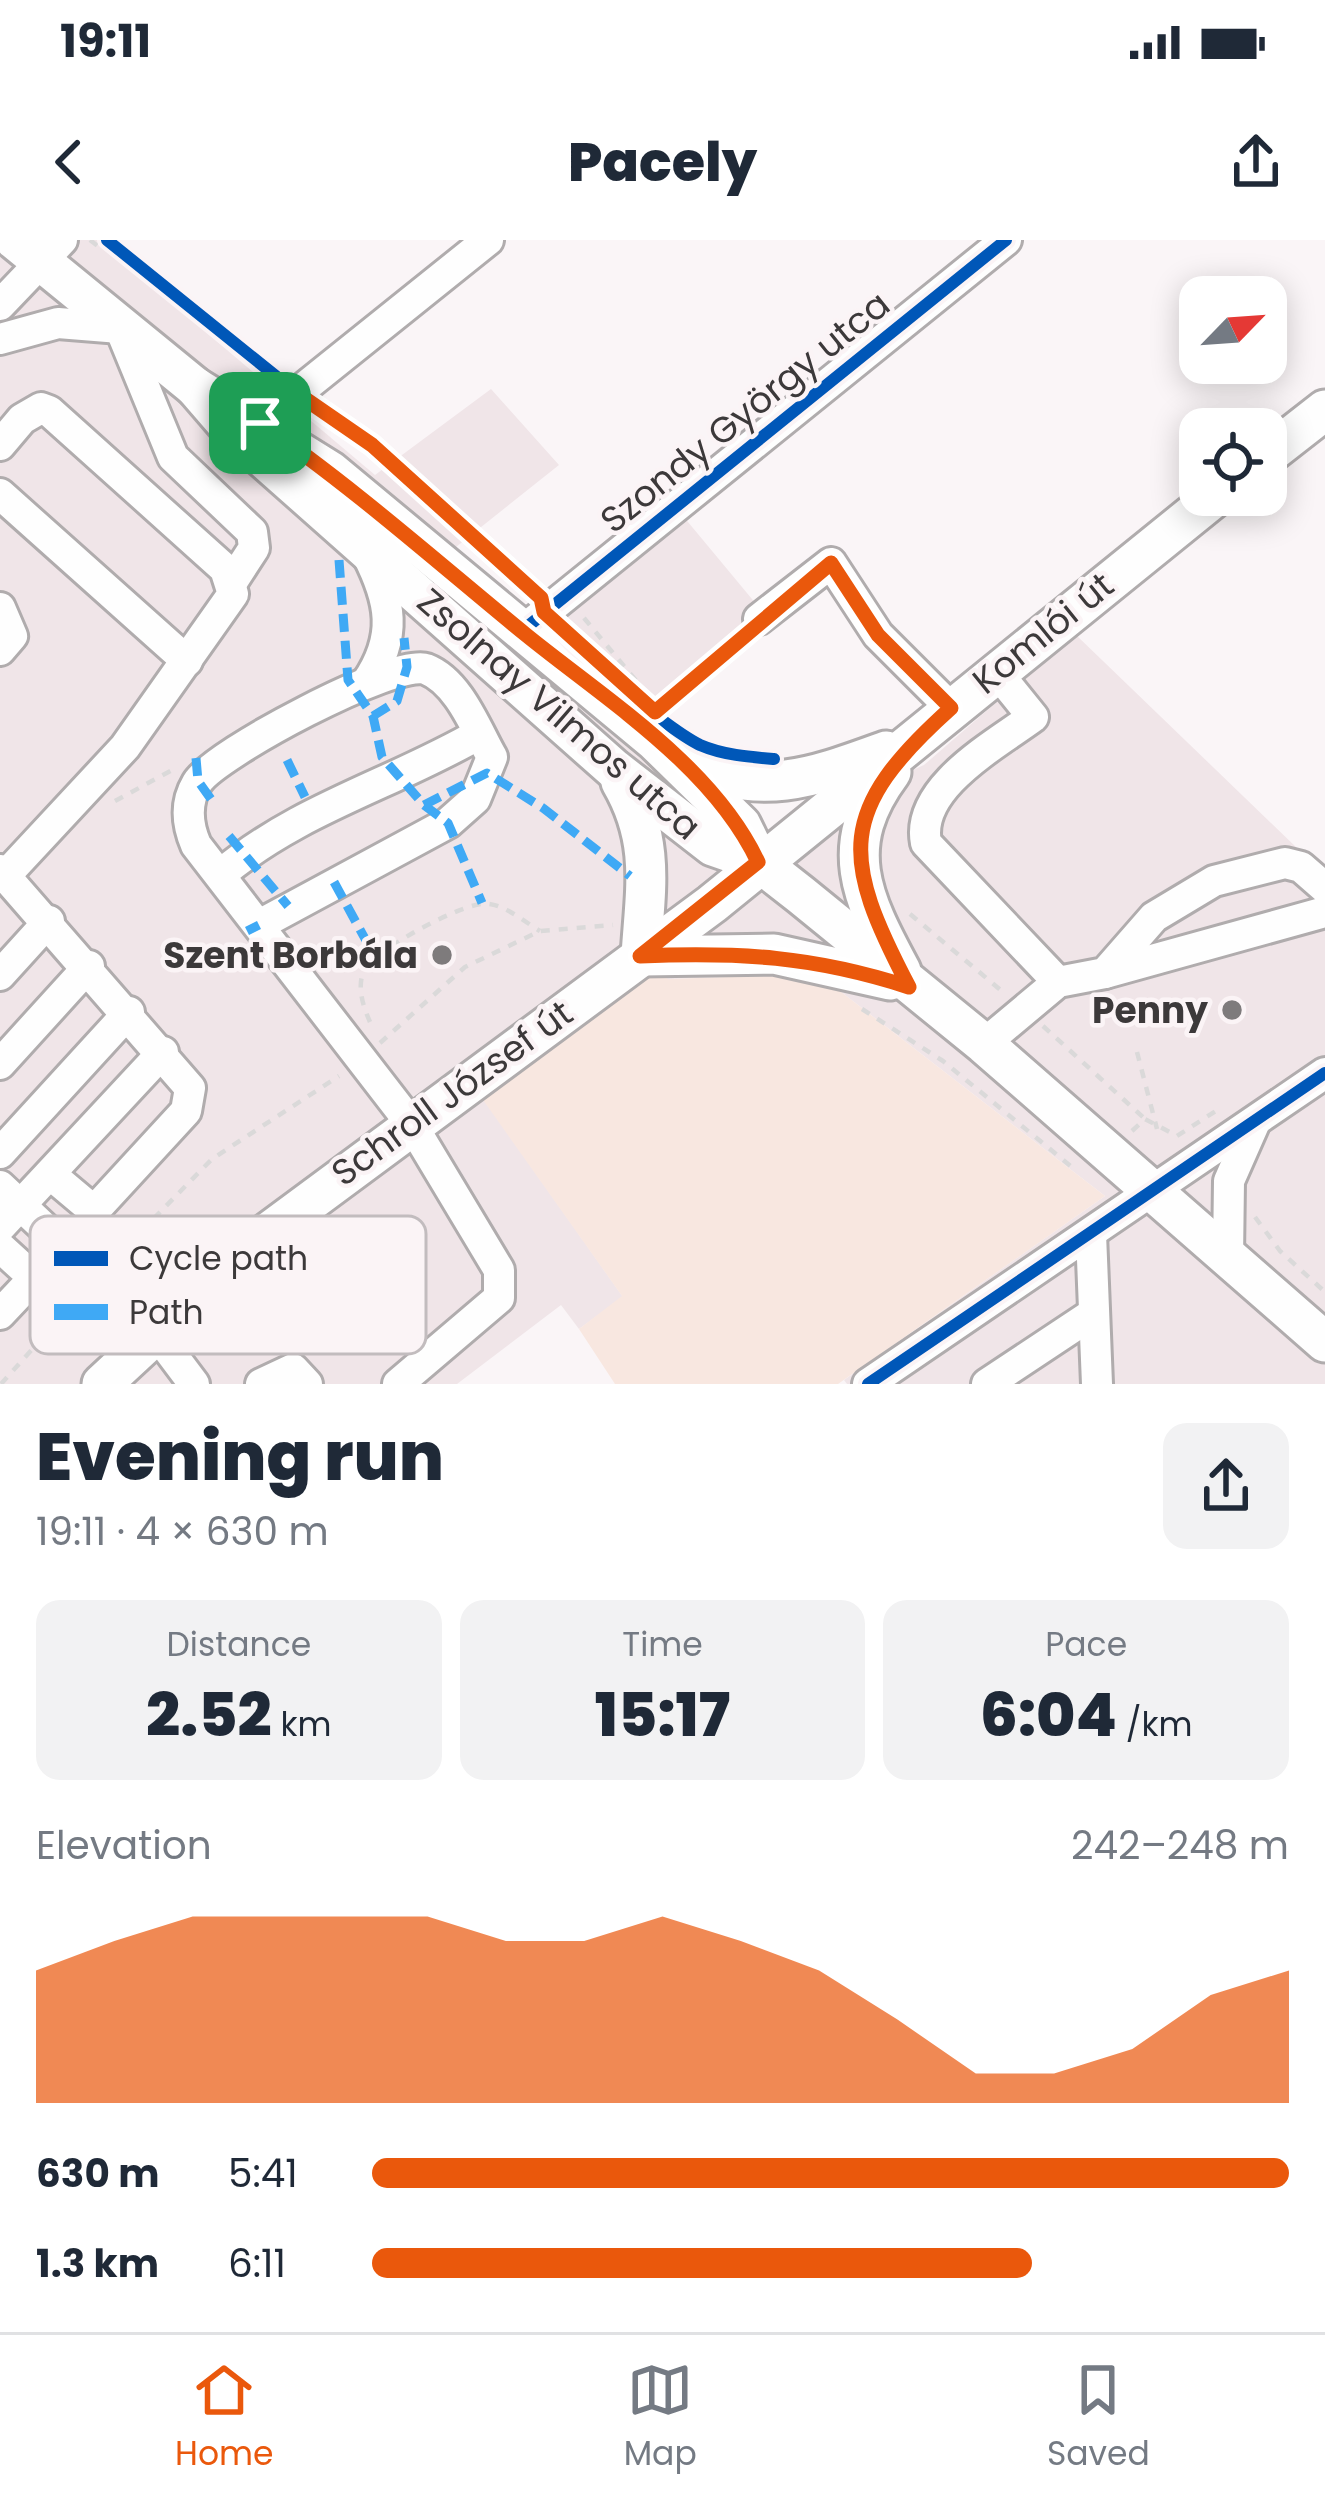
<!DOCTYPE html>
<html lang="en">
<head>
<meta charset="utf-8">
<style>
  :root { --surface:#fff; --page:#f2f2f3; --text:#1f2937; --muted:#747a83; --line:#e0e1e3; --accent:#ea580c }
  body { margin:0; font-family:Poppins,sans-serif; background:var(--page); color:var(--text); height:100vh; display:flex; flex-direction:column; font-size:45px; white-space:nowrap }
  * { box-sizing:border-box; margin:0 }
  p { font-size:39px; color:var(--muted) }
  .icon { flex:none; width:66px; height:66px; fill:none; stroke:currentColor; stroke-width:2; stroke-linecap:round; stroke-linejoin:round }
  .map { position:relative; height:1144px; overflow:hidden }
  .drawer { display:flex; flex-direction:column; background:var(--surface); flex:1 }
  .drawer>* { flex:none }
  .needle { width:78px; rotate:65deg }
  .tools { position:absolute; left:1179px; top:36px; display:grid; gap:24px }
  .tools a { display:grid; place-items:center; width:108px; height:108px; border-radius:24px; background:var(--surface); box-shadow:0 6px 30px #0003; font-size:60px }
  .pin { position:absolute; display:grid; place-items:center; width:102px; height:102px; color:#fff; margin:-51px; border-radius:24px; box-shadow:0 6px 18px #0006 }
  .round { display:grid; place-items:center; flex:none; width:126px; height:126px; border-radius:24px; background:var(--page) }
  .headline { display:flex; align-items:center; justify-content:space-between; height:204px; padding:0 36px }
  h1 { font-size:66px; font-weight:800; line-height:90px }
  .stats { display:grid; grid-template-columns:repeat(3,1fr); gap:18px; height:204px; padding:12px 36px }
  .stats div { display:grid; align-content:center; border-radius:24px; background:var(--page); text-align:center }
  .stats b { font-size:60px; font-weight:800 }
  .stats small { font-size:33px; font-weight:400 }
  .stats p { font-size:33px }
  .chart { height:336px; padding:24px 36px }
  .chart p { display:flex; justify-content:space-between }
  .chart svg { width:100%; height:216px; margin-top:12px; fill:var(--accent); opacity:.7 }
  ul { padding:0 36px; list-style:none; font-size:39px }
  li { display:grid; grid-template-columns:192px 144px 1fr; align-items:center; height:90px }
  li i { height:30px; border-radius:15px; background:var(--accent) }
  .status { display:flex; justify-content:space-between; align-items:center; height:84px; padding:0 60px; background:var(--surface); direction:ltr }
  .status svg { height:33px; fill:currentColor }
  header { display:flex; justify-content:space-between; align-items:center; height:156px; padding:0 36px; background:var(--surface); font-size:54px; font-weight:800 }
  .dock { display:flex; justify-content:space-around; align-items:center; height:168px; border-top:3px solid var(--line); background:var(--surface); font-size:33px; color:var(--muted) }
  .dock a { display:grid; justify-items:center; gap:6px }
  .dock .active { color:var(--accent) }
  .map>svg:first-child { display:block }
  .built { fill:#f0e5e8 }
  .green { fill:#f8e7e0 }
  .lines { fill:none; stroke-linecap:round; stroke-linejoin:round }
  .minor-casing { stroke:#b0acad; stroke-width:36 }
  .major-casing { stroke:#b0acad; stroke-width:45 }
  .path { stroke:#dad9d9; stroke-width:4.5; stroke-dasharray:9 9; stroke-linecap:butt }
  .minor { stroke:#fefefe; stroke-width:30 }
  .major { stroke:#fefefe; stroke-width:39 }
  .quiet { stroke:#3fa9f5; stroke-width:9; stroke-dasharray:18 9; stroke-linecap:butt }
  .cycleway-casing { stroke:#fbf4f6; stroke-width:20 }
  .cycleway { stroke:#0057b8; stroke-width:12 }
  .route-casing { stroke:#fff; stroke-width:24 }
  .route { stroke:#ea580c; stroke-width:15 }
  .poi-dot { fill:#7e7b7c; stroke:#fbf4f6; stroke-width:4.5 }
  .labels { text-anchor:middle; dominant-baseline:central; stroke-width:9; stroke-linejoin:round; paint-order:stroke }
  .street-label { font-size:36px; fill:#3c393a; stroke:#fbf4f6 }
  .poi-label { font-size:36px; font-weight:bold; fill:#3c393a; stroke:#fbf4f6; text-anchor:end }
  .key { fill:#fbf4f6; stroke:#c2bcbe; stroke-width:3 }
  .key-label { font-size:33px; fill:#3c393a }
</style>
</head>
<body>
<div class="status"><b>19:11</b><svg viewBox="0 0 49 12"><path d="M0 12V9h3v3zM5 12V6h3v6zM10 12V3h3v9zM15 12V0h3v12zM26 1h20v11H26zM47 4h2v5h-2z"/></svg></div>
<header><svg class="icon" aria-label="back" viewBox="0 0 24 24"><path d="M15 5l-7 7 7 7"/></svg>Pacely<svg class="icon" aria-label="share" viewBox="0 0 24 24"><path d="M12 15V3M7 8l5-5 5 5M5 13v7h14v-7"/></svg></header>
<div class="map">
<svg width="1325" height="1144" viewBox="0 0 1325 1144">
  <rect width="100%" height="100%" fill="#faf5f7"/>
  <polygon class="built" points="0,0 97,0 375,235 491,149 559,225 456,307 539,386 683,276 771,382 636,504 744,605 924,525 1075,394 1325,635 1325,1144 847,1144 844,1140 1105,956 818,734 668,739 460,826 623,1057 579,1089 561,1065 457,1144 0,1144"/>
  <polygon class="green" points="630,706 668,739 818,734 1105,956 838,1144 615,1144 579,1089 622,1056 459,826"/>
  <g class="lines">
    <g class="minor-casing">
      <g id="minor">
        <polyline points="0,65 62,0"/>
        <polyline points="0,99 58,83 120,88 173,217 252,292 254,308 232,342"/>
        <polyline points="260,183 488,0"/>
        <polyline points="0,205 22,179 41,168 49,171 225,329 233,354 125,507 5,636"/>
        <polyline points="0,254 187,421"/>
        <path d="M 367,314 C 391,361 398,396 367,442"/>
        <polyline points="0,368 12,396 0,410"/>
        <polyline points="759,379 831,323 878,395 951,468"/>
        <polyline points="522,391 1006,0"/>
        <path d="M 995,430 L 1033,477 C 995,505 915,548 926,603 L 1058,742"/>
        <polyline points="0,630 190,848 186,871 94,971 50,934"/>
        <path d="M 220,635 C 297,569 393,544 479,494"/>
        <path d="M 259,685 L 448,583 L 475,559 L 492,517 C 476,489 459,442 426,429 C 396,418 214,514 197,543 C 185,563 187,584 196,605 L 412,885 L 499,1030 L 499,1058 L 398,1144"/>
        <polyline points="1105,733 1325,672"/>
        <polyline points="0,735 49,681"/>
        <polyline points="984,804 1058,742 1105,733 1154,677 1214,641 1285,623 1301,627 1325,648"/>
        <polyline points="0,824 89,726"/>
        <polyline points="0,913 129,772"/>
        <polyline points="0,946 155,1092 194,1144"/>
        <polyline points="0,987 163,812"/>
        <polyline points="1091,994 1097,1144"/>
        <polyline points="0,1007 34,1038 0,1074"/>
        <polyline points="1228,1017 1229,941 1255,882"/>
        <polyline points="261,1144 293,1129 307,1144"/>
        <polyline points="868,1144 1325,833"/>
        <polyline points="987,1144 1091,1075"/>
      </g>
    </g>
    <g class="major-casing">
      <g id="major">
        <polyline points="15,0 195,147 330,231 655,501 741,585 759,622"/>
        <polyline points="195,147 233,191 614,529 713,606 759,622 801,655 984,804 1325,1102"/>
        <polyline points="1266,216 1325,170"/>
        <path d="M 690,522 C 759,559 817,536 886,511"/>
        <path d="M 891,532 C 836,606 861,657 901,731"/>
        <path d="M 621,542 C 656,602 645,651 641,716"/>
        <polyline points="641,716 774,714 890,740"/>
        <polyline points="102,1144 254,1003 712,664 1217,255"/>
      </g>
    </g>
    <g class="path">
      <polyline points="90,0 104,11"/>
      <polyline points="584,378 638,443"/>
      <polyline points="664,465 740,396"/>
      <polyline points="115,561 174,529"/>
      <polyline points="910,674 1003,752"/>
      <polyline points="862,769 943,821 1073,928"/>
      <path d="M 370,782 C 364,768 358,752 362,736 C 369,712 455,667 481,664 C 501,661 523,681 540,691"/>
      <polyline points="1043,786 1145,879"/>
      <polyline points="380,803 465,727 540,691 613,685"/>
      <polyline points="1137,812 1157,889"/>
      <polyline points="1132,891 1145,879 1177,896 1222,867"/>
      <polyline points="1255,977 1280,1011 1325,1052"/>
      <polyline points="116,1017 212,919 339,836"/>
      <polyline points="1,1144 80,1056"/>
    </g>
    <use href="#minor" class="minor"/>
    <use href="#major" class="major"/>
    <g class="quiet">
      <polyline points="339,320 348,440 373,476 382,517 424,565 448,583 482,663"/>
      <polyline points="373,476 397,461 407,427 404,398"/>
      <polyline points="196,518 198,541 211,559"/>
      <polyline points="287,520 305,557"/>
      <polyline points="424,565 487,533 543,568 630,636"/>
      <polyline points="229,596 288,666"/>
      <polyline points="334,642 375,717"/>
      <polyline points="247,691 259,685"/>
    </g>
    <g class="cycleway-casing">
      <g id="cycleway">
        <path d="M 107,0 L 298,154 L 372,205 L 541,358 C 548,392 665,488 700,505 C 723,515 749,517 774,519"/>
        <polyline points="522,391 1006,0"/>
        <polyline points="868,1144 1325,833"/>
      </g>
    </g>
    <use href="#cycleway" class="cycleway"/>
  </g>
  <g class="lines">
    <g class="route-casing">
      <path id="route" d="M 298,154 L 372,205 L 541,358 L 544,372 L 655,472 L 831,323 L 878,395 L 951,468 C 836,571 841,617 909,747 C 813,716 740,712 640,716 L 758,622 C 713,526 605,459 525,394 C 437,322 353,247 260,183 Z"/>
    </g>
    <use href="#route" class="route"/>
  </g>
  <g class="poi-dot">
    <circle cx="442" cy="715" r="12"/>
    <circle cx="1232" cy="770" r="12"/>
  </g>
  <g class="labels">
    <g class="street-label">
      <text transform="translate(745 172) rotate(-39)">Szondy György utca</text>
      <text transform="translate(1043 393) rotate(-39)">Komlói út</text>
      <text transform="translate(559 474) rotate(41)">Zsolnay Vilmos utca</text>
      <text transform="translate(452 853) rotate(-36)">Schroll József út</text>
    </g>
    <g class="poi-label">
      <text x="418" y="715">Szent Borbála</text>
      <text x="1208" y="770">Penny</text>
    </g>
  </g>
  <rect x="30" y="976" width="396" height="138" rx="18" class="key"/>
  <rect x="54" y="1011" width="54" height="15" fill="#0057b8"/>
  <rect x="54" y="1064" width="54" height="16" fill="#3fa9f5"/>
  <g class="key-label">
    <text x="129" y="1030">Cycle path</text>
    <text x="129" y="1084">Path</text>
  </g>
</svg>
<div class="tools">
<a><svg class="needle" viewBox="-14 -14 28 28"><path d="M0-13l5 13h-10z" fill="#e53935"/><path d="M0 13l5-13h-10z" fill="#747a83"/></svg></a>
<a><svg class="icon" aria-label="locate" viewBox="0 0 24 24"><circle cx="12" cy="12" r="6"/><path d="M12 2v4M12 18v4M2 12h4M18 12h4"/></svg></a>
</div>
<div class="pin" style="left:260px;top:183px;background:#1e9e55"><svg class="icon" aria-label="arrive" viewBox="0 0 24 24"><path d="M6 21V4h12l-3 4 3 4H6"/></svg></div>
</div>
<section class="drawer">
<div class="headline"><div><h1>Evening run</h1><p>19:11 · 4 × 630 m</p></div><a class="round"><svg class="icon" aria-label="share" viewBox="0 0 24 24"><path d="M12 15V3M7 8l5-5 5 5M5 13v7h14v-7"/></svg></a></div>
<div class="stats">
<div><p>Distance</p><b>2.52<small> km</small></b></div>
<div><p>Time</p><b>15:17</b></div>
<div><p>Pace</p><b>6:04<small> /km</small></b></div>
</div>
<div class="chart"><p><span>Elevation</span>242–248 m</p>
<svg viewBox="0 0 160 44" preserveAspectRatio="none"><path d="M0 44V17L10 11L20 6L30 6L40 6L50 6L60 11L70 11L80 6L90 11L100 17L110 27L120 38L130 38L140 33L150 22L160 17V44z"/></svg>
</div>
<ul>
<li><b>630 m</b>5:41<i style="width:100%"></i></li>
<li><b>1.3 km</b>6:11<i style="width:72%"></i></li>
</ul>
</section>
<nav class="dock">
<a class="active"><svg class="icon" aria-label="home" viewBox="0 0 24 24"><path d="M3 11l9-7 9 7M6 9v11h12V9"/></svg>Home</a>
<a><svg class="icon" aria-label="map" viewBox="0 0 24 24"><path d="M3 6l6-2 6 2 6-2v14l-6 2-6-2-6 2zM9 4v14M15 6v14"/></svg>Map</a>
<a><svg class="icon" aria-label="saved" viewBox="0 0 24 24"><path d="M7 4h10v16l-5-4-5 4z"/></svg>Saved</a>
</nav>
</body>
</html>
